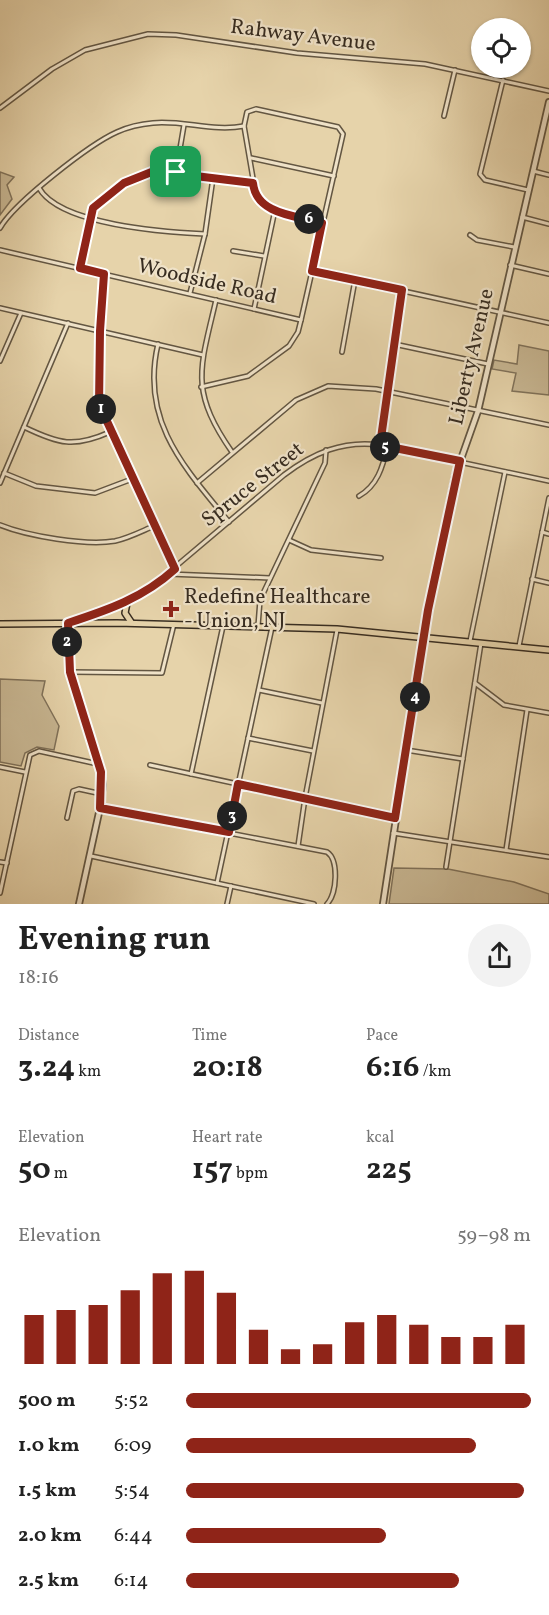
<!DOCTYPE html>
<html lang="en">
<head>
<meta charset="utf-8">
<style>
  :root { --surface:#fff; --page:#f2f2f2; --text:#222; --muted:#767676; --accent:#8f2418 }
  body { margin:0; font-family:Vollkorn,serif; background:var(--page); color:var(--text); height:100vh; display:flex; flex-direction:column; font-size:22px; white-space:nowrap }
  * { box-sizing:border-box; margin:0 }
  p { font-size:20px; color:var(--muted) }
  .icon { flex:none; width:33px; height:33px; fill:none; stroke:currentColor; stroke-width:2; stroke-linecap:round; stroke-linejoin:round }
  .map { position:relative; height:904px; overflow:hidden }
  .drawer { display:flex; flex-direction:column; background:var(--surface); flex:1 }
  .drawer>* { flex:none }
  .buttons { position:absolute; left:471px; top:18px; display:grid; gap:12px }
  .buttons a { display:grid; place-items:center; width:60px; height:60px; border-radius:50%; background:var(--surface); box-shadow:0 2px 4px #0004; font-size:30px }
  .pin { position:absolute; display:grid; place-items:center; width:51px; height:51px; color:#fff; margin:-26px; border-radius:12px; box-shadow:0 3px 9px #0006 }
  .km { position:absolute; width:30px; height:30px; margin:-15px; border-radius:50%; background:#222; color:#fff; font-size:16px; line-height:30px; text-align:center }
  .round { display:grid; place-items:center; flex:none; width:63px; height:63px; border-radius:32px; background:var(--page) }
  .head { display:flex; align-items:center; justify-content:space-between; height:102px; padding:0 18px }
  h1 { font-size:33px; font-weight:700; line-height:45px }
  .metrics { display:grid; grid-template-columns:repeat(3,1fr); gap:9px; height:102px; padding:6px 18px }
  .metrics div { display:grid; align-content:center }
  .metrics b { font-size:30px; font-weight:700 }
  .metrics small { font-size:16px; font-weight:400 }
  .metrics p { font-size:16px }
  .chart { height:168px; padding:12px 18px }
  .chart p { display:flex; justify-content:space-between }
  .chart svg { width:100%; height:108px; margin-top:6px; stroke:var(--accent); stroke-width:6 }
  ul { padding:0 18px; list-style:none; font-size:20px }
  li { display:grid; grid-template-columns:96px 72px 1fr; align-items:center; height:45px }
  li i { height:15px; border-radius:8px; background:var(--accent) }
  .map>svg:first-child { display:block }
  .green { fill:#c8b793; stroke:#80725a; stroke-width:1.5 }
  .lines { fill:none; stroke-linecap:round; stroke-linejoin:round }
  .minor-casing { stroke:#635642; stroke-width:6 }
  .tertiary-casing { stroke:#635642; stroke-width:8 }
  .primary-casing { stroke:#372c20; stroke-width:8 }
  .minor { stroke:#efe2c8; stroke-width:3 }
  .tertiary { stroke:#efe2c8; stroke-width:4.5 }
  .primary { stroke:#e6d3aa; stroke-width:5 }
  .route-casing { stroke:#fff; stroke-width:12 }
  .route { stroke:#8f2418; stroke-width:8 }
  .poi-dot { fill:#8f2418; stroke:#efe2c8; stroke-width:2 }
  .labels { text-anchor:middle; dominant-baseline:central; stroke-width:4.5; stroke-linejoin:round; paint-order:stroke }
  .street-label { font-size:21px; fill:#372c20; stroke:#efe2c8 }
  .poi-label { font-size:21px; fill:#372c20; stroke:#efe2c8; text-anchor:start }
</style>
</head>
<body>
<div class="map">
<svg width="549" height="904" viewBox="0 0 549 904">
  <rect width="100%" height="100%" fill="#e6d3aa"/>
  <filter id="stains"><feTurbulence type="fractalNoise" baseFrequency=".00333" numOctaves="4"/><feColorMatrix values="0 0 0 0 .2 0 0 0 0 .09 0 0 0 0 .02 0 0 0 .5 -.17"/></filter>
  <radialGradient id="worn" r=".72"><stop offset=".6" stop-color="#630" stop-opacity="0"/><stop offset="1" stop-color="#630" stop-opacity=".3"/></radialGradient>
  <g class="green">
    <polygon points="0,172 14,177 7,185 12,199 0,215"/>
    <polygon points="519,345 549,351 549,395 512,391 516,373 492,369 494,360 517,364"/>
    <polygon points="0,679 45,681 42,695 59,726 54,750 37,747 25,753 21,766 0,762"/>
    <polygon points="394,868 448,869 514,882 549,894 549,904 389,904"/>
  </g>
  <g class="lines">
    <g class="minor-casing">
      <g id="minor">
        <polyline points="503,80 480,174 485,180 528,190"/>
        <polyline points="0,108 52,69 85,50 148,34 176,35 297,53 425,64 549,91"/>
        <polyline points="444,116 455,70"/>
        <polyline points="251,158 334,176"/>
        <polyline points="533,171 549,175"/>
        <polyline points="176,172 184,125"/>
        <path d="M 39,188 C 60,225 165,232 205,234"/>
        <polyline points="522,217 549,224"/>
        <path d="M 0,228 C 14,203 90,144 117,132 C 128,127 141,124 153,123 C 183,120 213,132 244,126"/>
        <polyline points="470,235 477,240 514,247"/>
        <polyline points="0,250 301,320"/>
        <polyline points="233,251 264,256"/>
        <polyline points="510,265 549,274"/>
        <polyline points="80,268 93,208 124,183 154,171 168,171 253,183"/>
        <polyline points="312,271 549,323"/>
        <polyline points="104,274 100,331 99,404 175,569"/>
        <polyline points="190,293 205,234 213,178"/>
        <path d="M 216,300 C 200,369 189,390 232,452"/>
        <polyline points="0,308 203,355"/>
        <polyline points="254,309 275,210"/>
        <path d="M 158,344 C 140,421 184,467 229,522"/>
        <polyline points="394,344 488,364"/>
        <polyline points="342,352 355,280"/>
        <polyline points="0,361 21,313"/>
        <polyline points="201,387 248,376 289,346 298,332 301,320 343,134 338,127 256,109 247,112 244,126 256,196 275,210 322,223"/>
        <path d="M 24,427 C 59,444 74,448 110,432"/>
        <polyline points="380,445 402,290"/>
        <polyline points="4,473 36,486 95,493 132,479"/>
        <polyline points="0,483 68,323"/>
        <polyline points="197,483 296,400 328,386 376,389 549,425"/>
        <path d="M 359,496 C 377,486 383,467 387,447"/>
        <path d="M 0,525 C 27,536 86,546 115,541 C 129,538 142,531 154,526"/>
        <polyline points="542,532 549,534"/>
        <polyline points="289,540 311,550 381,558"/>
        <polyline points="169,574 270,578"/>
        <polyline points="532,579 549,583"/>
        <path d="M 72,622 L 119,606 L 149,589 L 284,475 C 313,453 343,440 380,445 L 549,481"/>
        <polyline points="258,626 260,600 325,463 326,450"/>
        <polyline points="470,641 505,472"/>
        <polyline points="519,646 549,498"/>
        <polyline points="70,672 162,673 174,624"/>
        <polyline points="475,683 504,705 549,713"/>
        <polyline points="259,690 322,703"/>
        <polyline points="248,738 313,751"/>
        <polyline points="406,750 463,759"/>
        <polyline points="150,765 395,818"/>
        <polyline points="0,767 25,772"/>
        <polyline points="191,774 223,626"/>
        <path d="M 100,808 L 327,852 C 339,860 337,894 327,904"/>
        <polyline points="67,818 73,791 79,789 102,794"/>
        <polyline points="393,833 549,857"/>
        <polyline points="298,846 305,798 337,630"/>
        <polyline points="506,850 527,710"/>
        <polyline points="91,856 314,904"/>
        <polyline points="0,862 7,863"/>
        <polyline points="446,867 481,643"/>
        <polyline points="217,883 272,627"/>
        <polyline points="0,893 30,755 39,751 98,764"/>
        <polyline points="227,904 231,886"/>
      </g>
    </g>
    <g class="tertiary-casing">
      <g id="tertiary">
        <polyline points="68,623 70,672 99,764 103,784 100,808 79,904"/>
        <polyline points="383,904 428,610 455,476 478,411 549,102"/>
      </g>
    </g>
    <g class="primary-casing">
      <g id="primary">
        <polyline points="127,603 125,613 131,622"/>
        <polyline points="0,624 117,623 337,629 549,650"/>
      </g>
    </g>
    <use href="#minor" class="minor"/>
    <use href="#tertiary" class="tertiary"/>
    <use href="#primary" class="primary"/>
  </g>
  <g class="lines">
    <g class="route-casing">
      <path id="route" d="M 154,171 L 253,183 C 256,215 298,216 322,223 L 312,271 L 402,290 L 380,445 L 460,461 L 428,610 L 395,818 L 238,784 L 229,832 L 100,808 L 101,772 L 70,672 L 68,623 C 108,610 143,598 175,569 L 99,404 L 100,331 L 104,274 L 80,268 L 93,208 L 124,183 Z"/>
    </g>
    <use href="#route" class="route"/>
  </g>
  <path class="poi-dot" d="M168 600h6v6h6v6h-6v6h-6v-6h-6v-6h6z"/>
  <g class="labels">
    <g class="street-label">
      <text transform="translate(303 36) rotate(7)">Rahway Avenue</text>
      <text transform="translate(207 282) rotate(13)">Woodside Road</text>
      <text transform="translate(472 357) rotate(-77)">Liberty Avenue</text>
      <text transform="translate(253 485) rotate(-38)">Spruce Street</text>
    </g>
    <g class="poi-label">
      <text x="184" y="597">Redefine Healthcare<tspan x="184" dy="24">- Union, NJ</tspan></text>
    </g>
  </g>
  <rect width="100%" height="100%" filter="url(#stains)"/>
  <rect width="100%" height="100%" fill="url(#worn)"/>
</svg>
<div class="buttons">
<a><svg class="icon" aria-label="locate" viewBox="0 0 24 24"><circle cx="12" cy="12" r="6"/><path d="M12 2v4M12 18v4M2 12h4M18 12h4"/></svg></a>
</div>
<div class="pin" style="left:176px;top:172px;background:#1e9e55"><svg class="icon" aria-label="arrive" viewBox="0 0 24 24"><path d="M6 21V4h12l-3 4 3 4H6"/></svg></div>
<b class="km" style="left:101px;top:409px">1</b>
<b class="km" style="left:67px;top:642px">2</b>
<b class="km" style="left:232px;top:816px">3</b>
<b class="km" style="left:415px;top:697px">4</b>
<b class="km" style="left:385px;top:447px">5</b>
<b class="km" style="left:309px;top:219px">6</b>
</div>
<section class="drawer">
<div class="head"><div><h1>Evening run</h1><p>18:16</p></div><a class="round"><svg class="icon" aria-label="share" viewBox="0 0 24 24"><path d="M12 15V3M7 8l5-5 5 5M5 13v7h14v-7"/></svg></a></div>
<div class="metrics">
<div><p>Distance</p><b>3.24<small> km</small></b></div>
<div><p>Time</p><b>20:18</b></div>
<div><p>Pace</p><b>6:16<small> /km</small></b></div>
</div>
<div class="metrics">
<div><p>Elevation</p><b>50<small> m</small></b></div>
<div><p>Heart rate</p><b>157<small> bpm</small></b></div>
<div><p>kcal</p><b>225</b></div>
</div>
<div class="chart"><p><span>Elevation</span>59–98 m</p>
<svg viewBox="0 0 160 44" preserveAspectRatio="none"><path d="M5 44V24M15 44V22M25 44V20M35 44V14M45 44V7M55 44V6M65 44V15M75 44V30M85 44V38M95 44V36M105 44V27M115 44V24M125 44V28M135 44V33M145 44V33M155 44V28"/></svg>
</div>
<ul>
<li><b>500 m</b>5:52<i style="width:100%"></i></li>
<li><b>1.0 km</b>6:09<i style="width:84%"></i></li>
<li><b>1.5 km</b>5:54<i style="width:98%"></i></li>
<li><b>2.0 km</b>6:44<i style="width:58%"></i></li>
<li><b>2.5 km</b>6:14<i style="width:79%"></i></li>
</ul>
</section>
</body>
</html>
